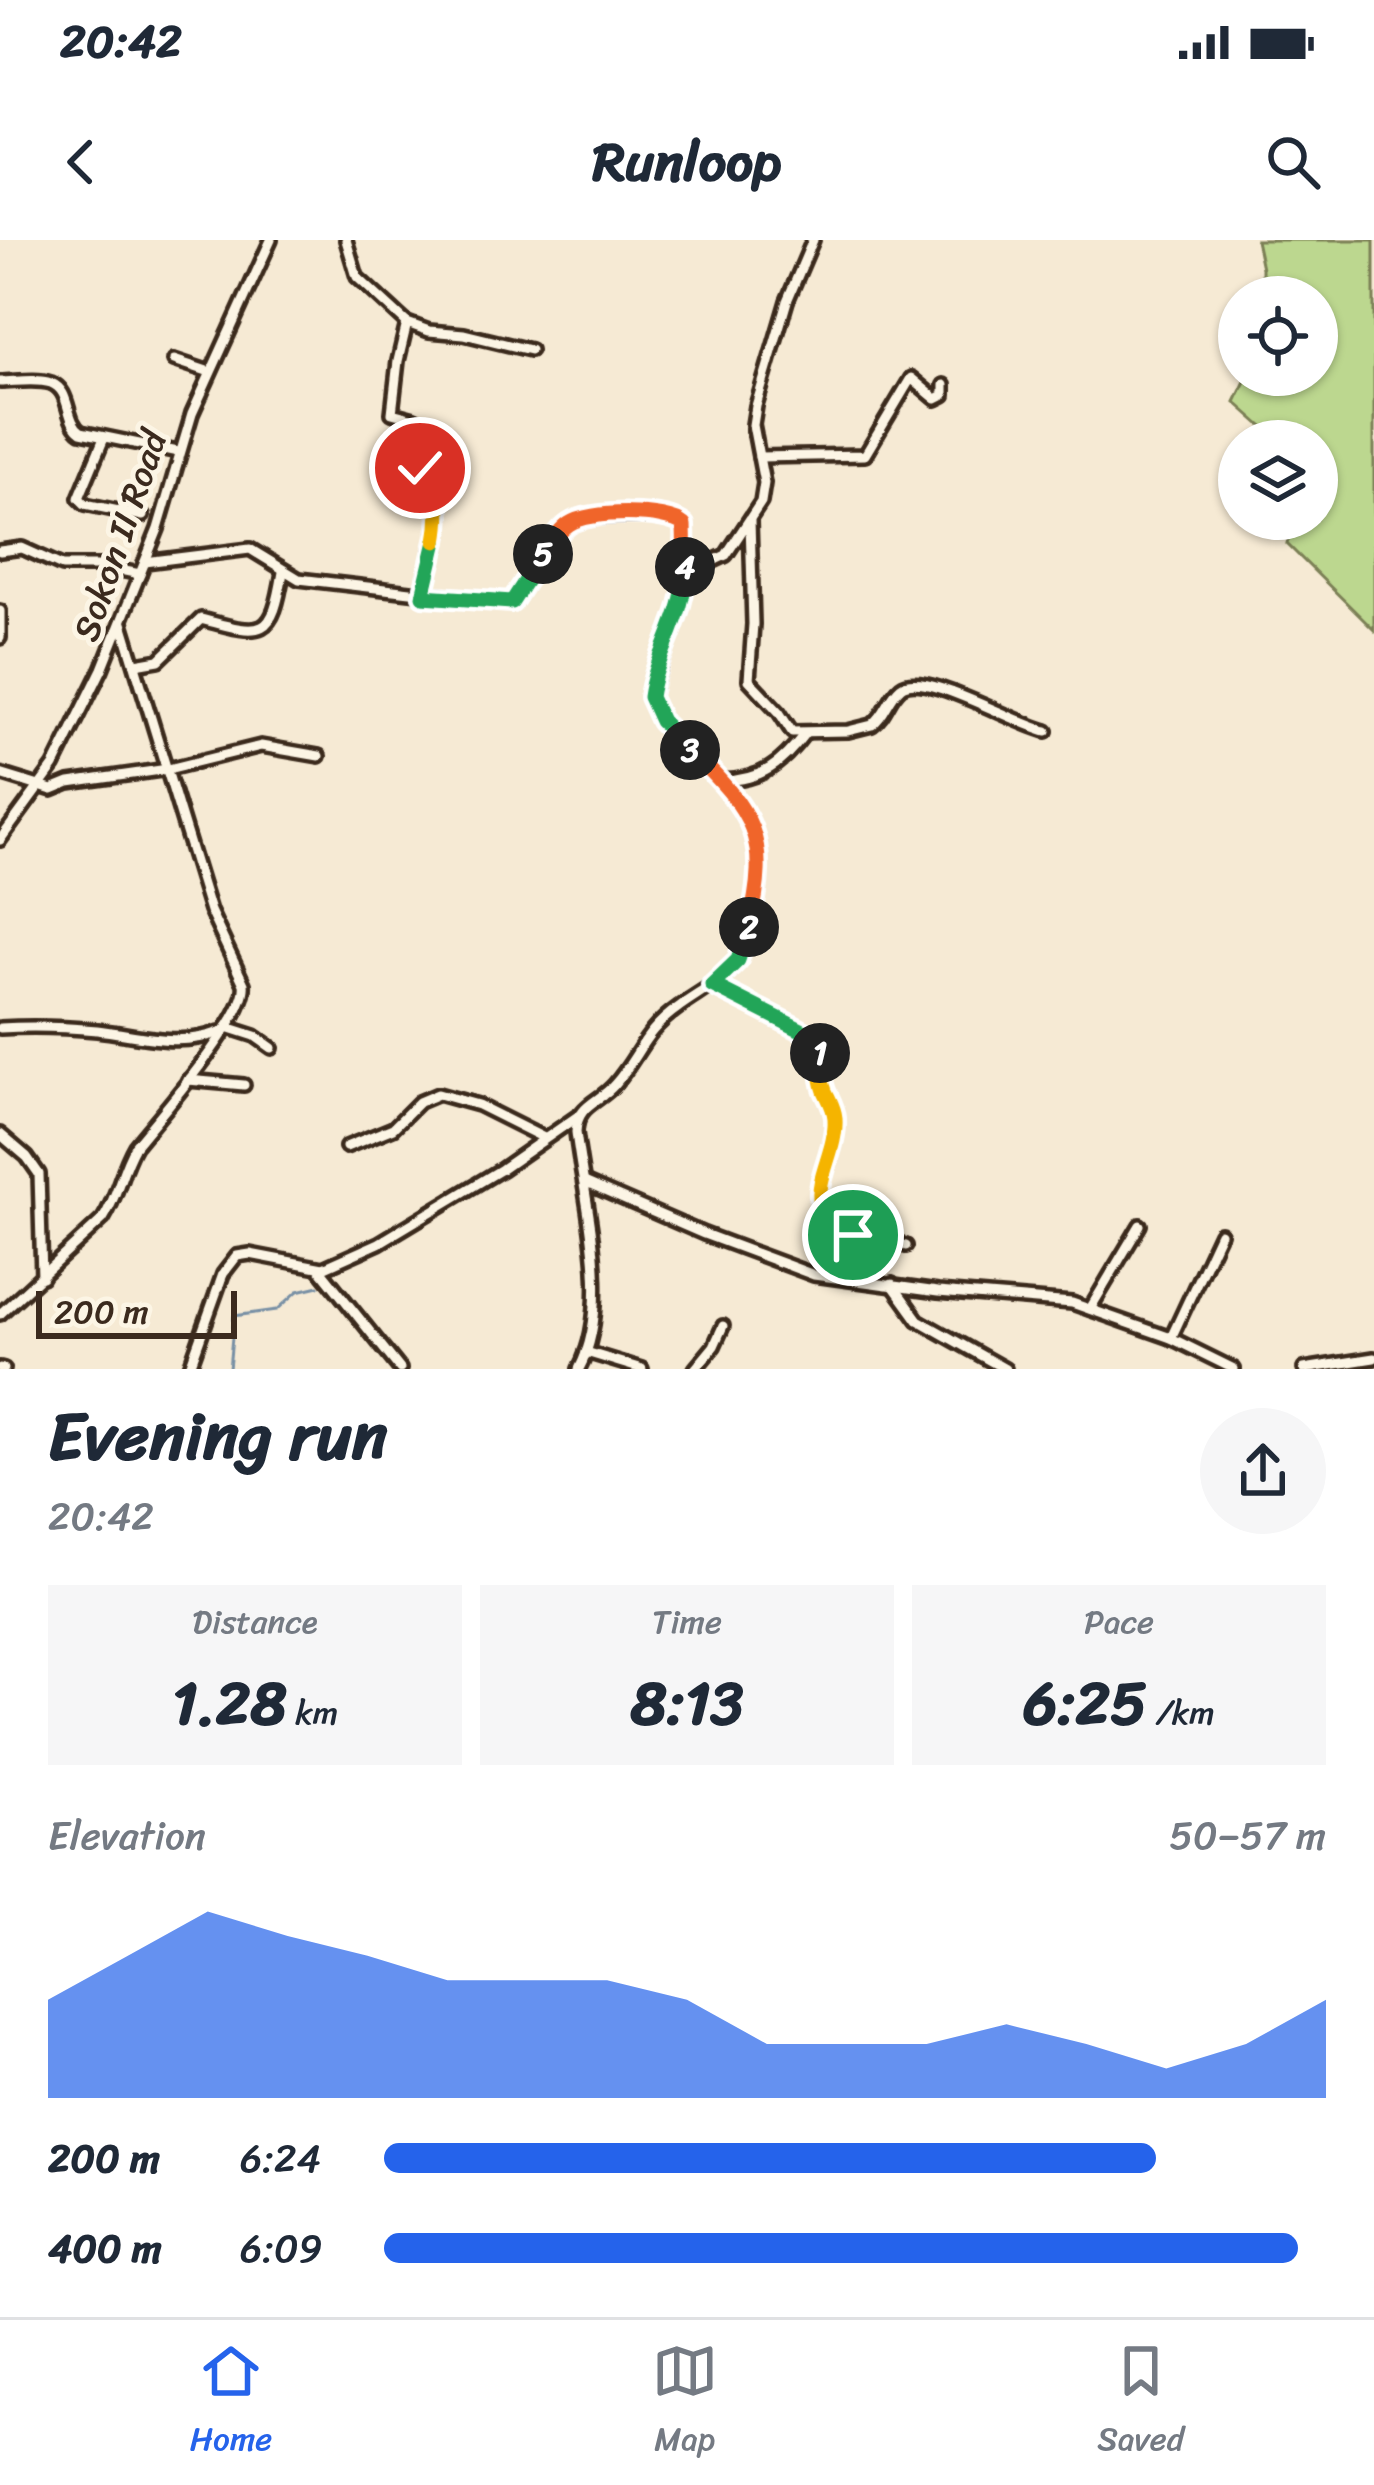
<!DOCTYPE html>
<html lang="en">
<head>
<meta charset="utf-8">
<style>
  :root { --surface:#fff; --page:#f6f6f7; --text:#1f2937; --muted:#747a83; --line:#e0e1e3; --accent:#2563eb }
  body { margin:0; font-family:Sriracha,sans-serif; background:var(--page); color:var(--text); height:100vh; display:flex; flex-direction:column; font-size:45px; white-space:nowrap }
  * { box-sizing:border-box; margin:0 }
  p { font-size:39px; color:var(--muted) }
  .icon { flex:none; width:66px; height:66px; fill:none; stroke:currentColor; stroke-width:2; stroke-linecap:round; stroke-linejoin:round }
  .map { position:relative; height:1129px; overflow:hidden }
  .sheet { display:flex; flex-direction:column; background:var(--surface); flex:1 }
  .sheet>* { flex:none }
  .fabs { position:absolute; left:1218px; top:36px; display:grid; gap:24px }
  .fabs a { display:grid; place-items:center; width:120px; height:120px; border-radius:50%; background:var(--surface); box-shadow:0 3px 9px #0004; font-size:60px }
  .scale { position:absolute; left:36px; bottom:30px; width:201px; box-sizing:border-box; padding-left:12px; border:6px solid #3b2a1e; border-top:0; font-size:33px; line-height:42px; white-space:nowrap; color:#3b2a1e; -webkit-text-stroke:9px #fcf5e5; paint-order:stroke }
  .pin { position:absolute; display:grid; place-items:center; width:102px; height:102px; color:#fff; margin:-51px; border:6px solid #fff; border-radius:50%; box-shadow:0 3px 12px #0007 }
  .km { position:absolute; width:60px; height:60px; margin:-30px; border-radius:50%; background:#222; color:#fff; font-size:33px; line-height:60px; text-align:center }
  .round { display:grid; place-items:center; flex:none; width:126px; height:126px; border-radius:63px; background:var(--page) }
  .head { display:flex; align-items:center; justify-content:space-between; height:204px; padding:0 48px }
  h1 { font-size:66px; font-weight:800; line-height:90px }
  .metrics { display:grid; grid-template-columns:repeat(3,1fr); gap:18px; height:204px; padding:12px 48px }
  .metrics div { display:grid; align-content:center; border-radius:0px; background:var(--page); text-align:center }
  .metrics b { font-size:60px; font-weight:800 }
  .metrics small { font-size:33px; font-weight:400 }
  .metrics p { font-size:33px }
  .chart { height:336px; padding:24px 48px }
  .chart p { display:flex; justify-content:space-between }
  .chart svg { width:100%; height:216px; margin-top:12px; fill:var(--accent); opacity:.7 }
  ul { padding:0 48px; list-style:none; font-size:39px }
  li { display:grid; grid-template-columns:192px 144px 1fr; align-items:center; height:90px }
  li i { height:30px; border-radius:15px; background:var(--accent) }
  .status { display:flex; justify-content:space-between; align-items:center; height:84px; padding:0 60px; background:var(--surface); direction:ltr }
  .status svg { height:33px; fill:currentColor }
  header { display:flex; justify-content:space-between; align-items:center; height:156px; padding:0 48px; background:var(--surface); font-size:54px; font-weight:800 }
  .dock { display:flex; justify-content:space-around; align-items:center; height:168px; border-top:3px solid var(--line); background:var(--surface); font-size:33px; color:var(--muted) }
  .dock a { display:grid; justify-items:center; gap:6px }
  .dock .on { color:var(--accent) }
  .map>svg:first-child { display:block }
  .green { fill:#bcd78f; stroke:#7c8056; stroke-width:3 }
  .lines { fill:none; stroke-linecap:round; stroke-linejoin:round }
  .stream { stroke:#7890a5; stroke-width:3 }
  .minor-casing { stroke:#3b2a1e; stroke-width:18 }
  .minor { stroke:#fcf5e5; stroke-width:9 }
  .split-1-casing { stroke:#fff; stroke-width:24 }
  .split-2-casing { stroke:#fff; stroke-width:24 }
  .split-3-casing { stroke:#fff; stroke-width:24 }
  .split-4-casing { stroke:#fff; stroke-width:24 }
  .split-5-casing { stroke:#fff; stroke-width:24 }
  .split-6-casing { stroke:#fff; stroke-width:24 }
  .split-7-casing { stroke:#fff; stroke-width:24 }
  .split-1 { stroke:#f5b400; stroke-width:15 }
  .split-2 { stroke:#22a559; stroke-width:15 }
  .split-3 { stroke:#f0652b; stroke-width:15 }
  .split-4 { stroke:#22a559; stroke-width:15 }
  .split-5 { stroke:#f0652b; stroke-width:15 }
  .split-6 { stroke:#22a559; stroke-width:15 }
  .split-7 { stroke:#f5b400; stroke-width:15 }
  .labels { text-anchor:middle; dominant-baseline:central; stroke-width:10; stroke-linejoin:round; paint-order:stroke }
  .street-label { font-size:36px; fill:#3b2a1e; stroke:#fcf5e5 }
</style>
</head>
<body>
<div class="status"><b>20:42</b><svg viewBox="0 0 49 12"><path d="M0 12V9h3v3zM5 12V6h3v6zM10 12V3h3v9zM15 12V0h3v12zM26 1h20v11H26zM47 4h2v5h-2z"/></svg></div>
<header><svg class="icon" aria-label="back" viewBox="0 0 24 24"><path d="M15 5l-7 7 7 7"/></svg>Runloop<svg class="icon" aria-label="search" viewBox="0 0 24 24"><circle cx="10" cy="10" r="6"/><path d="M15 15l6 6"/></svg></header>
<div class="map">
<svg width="1374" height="1129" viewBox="0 0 1374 1129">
  <rect width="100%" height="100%" fill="#f6ead4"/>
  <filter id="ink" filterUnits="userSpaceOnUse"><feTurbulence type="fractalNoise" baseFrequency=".00833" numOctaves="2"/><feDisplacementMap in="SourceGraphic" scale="24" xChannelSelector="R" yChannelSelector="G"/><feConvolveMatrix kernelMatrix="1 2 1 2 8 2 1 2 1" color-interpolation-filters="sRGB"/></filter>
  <g filter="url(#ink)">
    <polygon class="green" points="1256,0 1374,0 1374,390 1287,304 1294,279 1317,279 1317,201 1279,201 1235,162 1248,135 1317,135 1317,57 1262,57 1262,28"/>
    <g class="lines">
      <polyline class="stream" points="229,1129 234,1076 277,1070 298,1051 319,1046"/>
      <g class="minor-casing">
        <g id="minor">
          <polyline points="346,0 357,37 407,83 429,91 464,94 530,110"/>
          <polyline points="407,83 398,121 392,173 414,179 417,221 433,241 440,276 423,355"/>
          <polyline points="174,120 210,132"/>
          <path d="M 0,142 C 15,142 36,138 51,143 C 72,151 64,180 81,192 L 178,212"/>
          <polyline points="104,198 79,258 85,264 143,276"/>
          <polyline points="759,217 865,215 911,138 936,159 944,155 944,145"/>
          <path d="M 750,281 L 753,384 L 749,440 L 779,472 L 792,492 L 848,491 L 872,485 C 886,475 888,458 901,447 C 924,429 1015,484 1047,491"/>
          <polyline points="0,311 22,308 62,326 100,326 140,334"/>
          <path d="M 145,322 L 250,309 L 299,339 L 505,363 C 518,358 523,348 530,336 C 566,278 570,275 638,276 C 655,276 671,274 684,285 L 686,338"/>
          <polyline points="0,371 0,398"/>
          <path d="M 136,424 L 159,420 L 201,379 C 264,396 272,399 283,332"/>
          <polyline points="0,534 52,550 69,543 168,529 261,506 319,516"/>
          <path d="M 722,541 C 762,540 782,524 805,493"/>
          <polyline points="0,600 54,526 102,429 158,289 192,174 271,0"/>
          <path d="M 713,745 L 817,800 C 820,815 818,832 823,846 C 827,859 835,867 835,881 C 835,915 801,959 836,986 C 855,1001 883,998 906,1006"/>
          <polyline points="227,787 255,796 272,808"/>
          <path d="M 0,788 C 32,786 64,787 97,790 C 140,795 178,808 220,792"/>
          <polyline points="188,840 244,845"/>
          <polyline points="0,894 27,917 39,934 42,1037"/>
          <polyline points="346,907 393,888 419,862 438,854 478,865 544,898"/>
          <polyline points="584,942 704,994 814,1035 938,1052 1072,1063 1171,1098 1234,1129"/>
          <polyline points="319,1028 400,1129"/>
          <polyline points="860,1039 866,997"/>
          <polyline points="892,1044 918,1080 1005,1129"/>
          <polyline points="1090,1069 1140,985"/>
          <path d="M 0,1074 L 103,979 C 118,956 121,930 135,906 C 158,877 249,775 244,744 L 210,671 L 122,383"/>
          <polyline points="1171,1098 1220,993"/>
          <polyline points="586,1112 642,1129"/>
          <polyline points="0,1128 4,1129"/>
          <polyline points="189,1129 223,1034 237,1016 250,1014 323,1028 379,1003 502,929 578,876"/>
          <path d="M 579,1129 C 614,1063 584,961 576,892 C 577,864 599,863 615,844 C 640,815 643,792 679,767 C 700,751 729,739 741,713 C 748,700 750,683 754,669 C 770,603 748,566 701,521 C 682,502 659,484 650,457 L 690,332 L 726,315 L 761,262 L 764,243 L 753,185 L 756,166 L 787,61 L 813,0"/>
          <polyline points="695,1129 714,1106 723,1086"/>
          <polyline points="1304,1129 1374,1118"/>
        </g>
      </g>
      <use href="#minor" class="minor"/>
    </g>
  </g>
  <g class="lines" filter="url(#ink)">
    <g class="split-1-casing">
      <path id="split-1" d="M 820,813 C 821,825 820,839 825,851 C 829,860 834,867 835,878 C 838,924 789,966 853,995"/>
    </g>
    <g class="split-2-casing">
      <polyline id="split-2" points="749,687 738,720 712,745 811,795 818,800 820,813"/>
    </g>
    <g class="split-3-casing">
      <path id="split-3" d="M 690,510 C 754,572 771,598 749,687"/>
    </g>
    <g class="split-4-casing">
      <path id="split-4" d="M 685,327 C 687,373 656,413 650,457 L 661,481 L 690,510"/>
    </g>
    <g class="split-5-casing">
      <path id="split-5" d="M 543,314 C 550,304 559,291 569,284 C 589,270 667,270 684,285 L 685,327"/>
    </g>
    <g class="split-6-casing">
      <polyline id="split-6" points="436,301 423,356 512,362 543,314"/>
    </g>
    <g class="split-7-casing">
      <path id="split-7" d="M 420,228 C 441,246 441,275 436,301"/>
    </g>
    <use href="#split-1" class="split-1"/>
    <use href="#split-2" class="split-2"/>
    <use href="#split-3" class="split-3"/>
    <use href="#split-4" class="split-4"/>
    <use href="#split-5" class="split-5"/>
    <use href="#split-6" class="split-6"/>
    <use href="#split-7" class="split-7"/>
  </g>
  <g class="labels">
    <g class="street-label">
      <text transform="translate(120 296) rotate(-71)">Sokon II Road</text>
    </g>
  </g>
</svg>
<div class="fabs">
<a><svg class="icon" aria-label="locate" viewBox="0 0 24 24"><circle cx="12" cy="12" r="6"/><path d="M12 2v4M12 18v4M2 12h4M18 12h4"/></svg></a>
<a><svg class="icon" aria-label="layers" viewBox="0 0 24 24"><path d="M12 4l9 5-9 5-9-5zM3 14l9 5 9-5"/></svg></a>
</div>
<div class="scale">200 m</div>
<div class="pin" style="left:853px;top:995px;background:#1e9e55"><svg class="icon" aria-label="arrive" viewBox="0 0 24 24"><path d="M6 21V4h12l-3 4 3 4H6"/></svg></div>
<div class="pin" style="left:420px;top:228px;background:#d93025"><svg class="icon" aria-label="check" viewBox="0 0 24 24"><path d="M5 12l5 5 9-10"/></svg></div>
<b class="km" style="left:820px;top:813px">1</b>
<b class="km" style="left:749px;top:687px">2</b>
<b class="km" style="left:690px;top:510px">3</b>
<b class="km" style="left:685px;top:327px">4</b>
<b class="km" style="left:543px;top:314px">5</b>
</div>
<section class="sheet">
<div class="head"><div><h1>Evening run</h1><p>20:42</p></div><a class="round"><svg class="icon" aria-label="share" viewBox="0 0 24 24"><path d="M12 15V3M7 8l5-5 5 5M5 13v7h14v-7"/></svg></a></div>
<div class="metrics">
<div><p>Distance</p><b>1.28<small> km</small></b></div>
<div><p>Time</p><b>8:13</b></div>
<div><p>Pace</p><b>6:25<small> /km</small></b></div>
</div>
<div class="chart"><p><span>Elevation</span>50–57 m</p>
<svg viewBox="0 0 160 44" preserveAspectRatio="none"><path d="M0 44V24L10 15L20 6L30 11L40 15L50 20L60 20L70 20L80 24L90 33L100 33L110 33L120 29L130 33L140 38L150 33L160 24V44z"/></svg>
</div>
<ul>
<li><b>200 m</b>6:24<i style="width:82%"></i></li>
<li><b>400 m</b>6:09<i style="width:97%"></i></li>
</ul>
</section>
<nav class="dock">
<a class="on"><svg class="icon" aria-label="home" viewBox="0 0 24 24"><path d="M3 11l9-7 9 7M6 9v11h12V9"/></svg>Home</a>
<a><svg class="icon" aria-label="map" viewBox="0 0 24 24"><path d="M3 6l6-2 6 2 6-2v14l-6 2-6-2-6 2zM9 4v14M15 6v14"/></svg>Map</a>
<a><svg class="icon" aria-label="saved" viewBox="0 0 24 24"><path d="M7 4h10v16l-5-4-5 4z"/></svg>Saved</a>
</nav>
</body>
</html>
